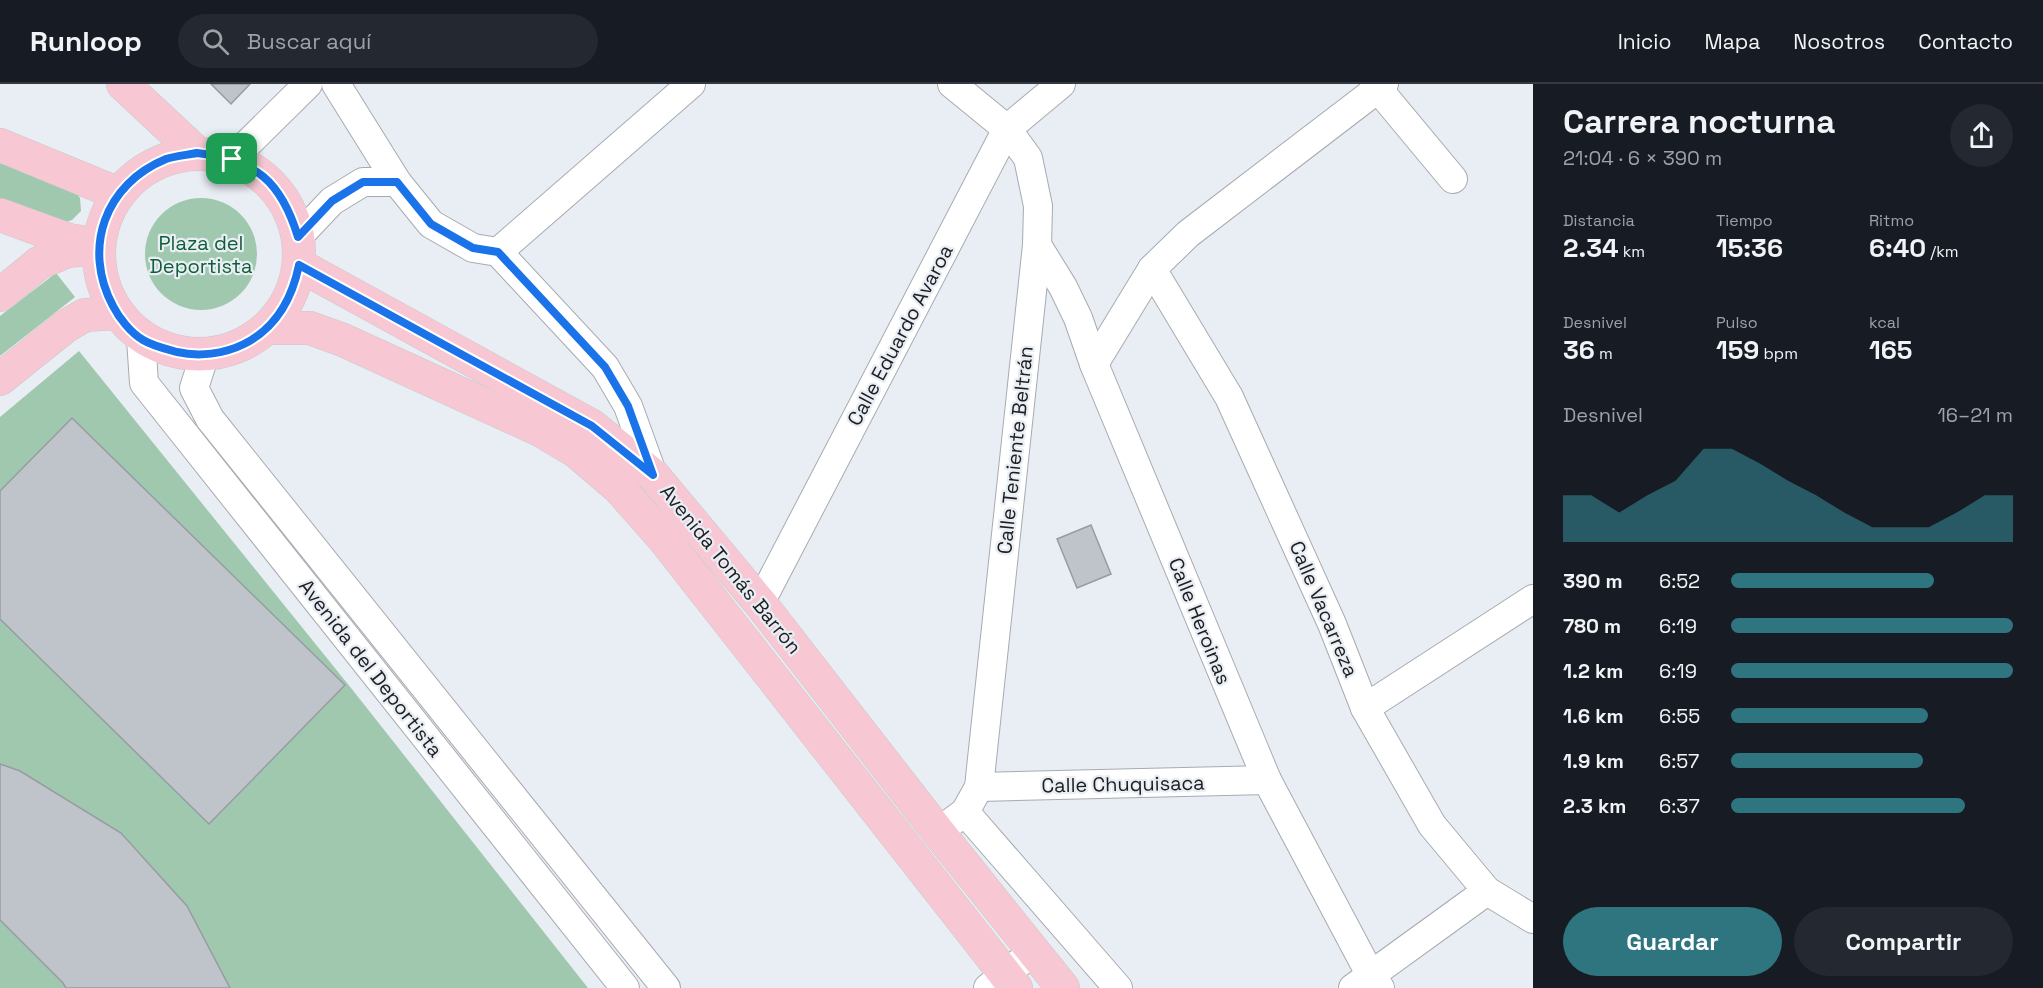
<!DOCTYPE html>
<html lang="es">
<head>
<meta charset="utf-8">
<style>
  :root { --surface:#171b24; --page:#242831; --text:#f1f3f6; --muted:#9ea1a6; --line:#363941; --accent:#2e7580 }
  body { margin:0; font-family:"Space Grotesk",sans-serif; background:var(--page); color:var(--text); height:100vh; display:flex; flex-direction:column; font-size:22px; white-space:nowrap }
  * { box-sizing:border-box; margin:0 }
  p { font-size:20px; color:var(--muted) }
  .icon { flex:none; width:33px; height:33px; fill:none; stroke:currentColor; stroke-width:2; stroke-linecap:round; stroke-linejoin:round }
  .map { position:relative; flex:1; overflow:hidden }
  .panel { display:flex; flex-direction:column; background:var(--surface); width:510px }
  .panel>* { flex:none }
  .pin { position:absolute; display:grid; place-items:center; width:51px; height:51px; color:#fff; margin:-26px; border-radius:12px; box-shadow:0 3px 9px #0006 }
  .round { display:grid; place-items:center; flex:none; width:63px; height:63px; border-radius:32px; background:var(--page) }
  .head { display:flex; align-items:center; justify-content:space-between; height:102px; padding:0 30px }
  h1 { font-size:33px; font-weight:700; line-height:45px }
  .figures { display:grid; grid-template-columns:repeat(3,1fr); gap:9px; height:102px; padding:6px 30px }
  .figures div { display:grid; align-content:center }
  .figures b { font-size:26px; font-weight:700 }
  .figures small { font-size:16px; font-weight:400 }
  .figures p { font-size:16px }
  .chart { height:168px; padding:12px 30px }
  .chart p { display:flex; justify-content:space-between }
  .chart svg { width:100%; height:108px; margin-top:6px; fill:var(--accent); opacity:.7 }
  .button { display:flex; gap:12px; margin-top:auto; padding:12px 30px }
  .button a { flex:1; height:69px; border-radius:36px; background:var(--accent); color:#fff; font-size:24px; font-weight:700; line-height:69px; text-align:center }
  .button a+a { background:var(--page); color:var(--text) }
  ul { padding:0 30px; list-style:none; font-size:20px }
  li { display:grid; grid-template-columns:96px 72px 1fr; align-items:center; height:45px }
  li i { height:15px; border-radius:8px; background:var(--accent) }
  header { display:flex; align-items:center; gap:36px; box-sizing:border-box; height:84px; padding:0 30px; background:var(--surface); border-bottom:2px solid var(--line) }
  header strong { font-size:28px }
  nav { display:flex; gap:33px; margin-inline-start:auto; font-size:21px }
  .search { width:420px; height:54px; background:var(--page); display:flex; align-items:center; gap:15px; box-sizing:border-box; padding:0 21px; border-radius:33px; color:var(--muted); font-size:22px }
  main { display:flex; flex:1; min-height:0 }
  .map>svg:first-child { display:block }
  .green { fill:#a0c8ae }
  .building { fill:#bfc4ca; stroke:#989ca2; stroke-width:1.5 }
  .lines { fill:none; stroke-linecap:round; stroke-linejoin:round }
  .minor-casing { stroke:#a7abb1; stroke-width:30 }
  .major-casing { stroke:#c9c9c9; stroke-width:34 }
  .minor { stroke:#fff; stroke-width:28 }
  .major { stroke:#f7c8d4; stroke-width:33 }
  .route-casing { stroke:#fff; stroke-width:12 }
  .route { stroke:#1a73e8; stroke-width:8 }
  .labels { text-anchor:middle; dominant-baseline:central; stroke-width:4.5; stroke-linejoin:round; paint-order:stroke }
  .park-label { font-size:20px; fill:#105e39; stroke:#e9edf4 }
  .street-label { font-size:20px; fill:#1c1e20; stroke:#e9edf4 }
</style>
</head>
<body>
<header>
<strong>Runloop</strong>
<div class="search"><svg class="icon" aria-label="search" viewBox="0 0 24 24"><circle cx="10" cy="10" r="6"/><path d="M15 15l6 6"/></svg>Buscar aquí</div>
<nav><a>Inicio</a><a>Mapa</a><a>Nosotros</a><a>Contacto</a></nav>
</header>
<main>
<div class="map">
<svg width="1533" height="904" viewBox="0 0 1533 904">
  <rect width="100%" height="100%" fill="#e9edf4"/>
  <g class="green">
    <polygon points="0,79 74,106 80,114 81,127 72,136 60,140 0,116"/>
    <circle cx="201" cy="170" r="56"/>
    <polygon points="56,189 75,213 0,272 0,232"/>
    <polygon points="79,267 351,604 588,904 0,904 0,333"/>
  </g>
  <g class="building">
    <polygon points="211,0 250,0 231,20"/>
    <polygon points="72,334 345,601 209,740 0,535 0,407"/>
    <polygon points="1091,441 1111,490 1077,504 1057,455"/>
    <polygon points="0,680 20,687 121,749 187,822 230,904 66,904 63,899 0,836"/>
  </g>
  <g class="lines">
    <g class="minor-casing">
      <g id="minor">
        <polyline points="336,0 397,98 431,140 473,164 498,168 605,283 628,322 653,391"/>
        <polyline points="1374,0 1453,95"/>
        <polyline points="232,75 308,0"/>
        <polyline points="298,153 332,117 363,98 397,98"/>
        <polyline points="1037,161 1063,203 1078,234 1094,280 1267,696 1370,890 1380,904"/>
        <polyline points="498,168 691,0"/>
        <polyline points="1152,185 1229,313 1332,540 1365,624 1432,741 1487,807 1533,835"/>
        <polyline points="141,255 144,299 625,904"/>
        <polyline points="205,270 194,304 210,335 666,904"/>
        <polyline points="1094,280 1152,185 1188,150 1384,0"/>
        <polyline points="760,519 1007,45 1061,0"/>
        <polyline points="1365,624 1533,515"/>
        <polyline points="979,703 1267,696"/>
        <polyline points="965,728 1118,904"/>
        <polyline points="938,748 965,728 979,703 1037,161 1038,122 1028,74 1007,45 952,0"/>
        <polyline points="988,904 1034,867"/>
        <polyline points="1353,904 1487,807"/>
      </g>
    </g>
    <g class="major-casing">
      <g id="major">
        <polyline points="123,0 197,69"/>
        <polyline points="0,61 119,110"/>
        <circle cx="199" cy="170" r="100"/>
        <polyline points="0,131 69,156 93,160"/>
        <polyline points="299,181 592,342 653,391 760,519 938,748 1063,904"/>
        <polyline points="0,211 39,179 67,167 99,164"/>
        <polyline points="267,244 310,244 343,256 540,346 577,368 619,404 664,455 1016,904"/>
        <polyline points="0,295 66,242 85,231 117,229"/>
      </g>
    </g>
    <use href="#minor" class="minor"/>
    <use href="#major" class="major"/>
  </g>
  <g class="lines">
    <g class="route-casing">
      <path id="route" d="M 197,69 C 256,76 281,97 298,153 L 332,117 L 363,98 L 397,98 L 431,140 L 473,164 L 498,168 L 605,283 L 628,322 L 653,391 L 592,342 L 299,181 C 292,215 276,244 244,260 C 224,270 199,273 177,268 C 166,265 153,262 143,256 C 131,249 119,234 113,222 C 82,164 105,100 166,75 C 175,72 187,71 197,69 Z"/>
    </g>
    <use href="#route" class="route"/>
  </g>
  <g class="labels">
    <g class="park-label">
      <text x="201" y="159">Plaza del<tspan x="201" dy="23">Deportista</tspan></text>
    </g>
    <g class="street-label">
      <text transform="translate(900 251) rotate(-62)">Calle Eduardo Avaroa</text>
      <text transform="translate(1015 366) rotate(-84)">Calle Teniente Beltrán</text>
      <text transform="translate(731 485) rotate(51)">Avenida Tomás Barrón</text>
      <text transform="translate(1324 525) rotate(67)">Calle Vacarreza</text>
      <text transform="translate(1200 537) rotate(68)">Calle Heroinas</text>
      <text transform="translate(371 584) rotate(52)">Avenida del Deportista</text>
      <text transform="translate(1123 700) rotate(-1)">Calle Chuquisaca</text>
    </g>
  </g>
</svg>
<div class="pin" style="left:232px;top:75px;background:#1e9e55"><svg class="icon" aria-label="arrive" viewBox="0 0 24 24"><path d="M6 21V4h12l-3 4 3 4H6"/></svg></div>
</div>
<section class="panel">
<div class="head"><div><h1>Carrera nocturna</h1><p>21:04 · 6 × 390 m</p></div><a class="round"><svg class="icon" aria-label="share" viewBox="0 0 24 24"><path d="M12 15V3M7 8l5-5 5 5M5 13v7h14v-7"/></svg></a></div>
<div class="figures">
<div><p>Distancia</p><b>2.34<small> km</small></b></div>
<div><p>Tiempo</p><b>15:36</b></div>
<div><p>Ritmo</p><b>6:40<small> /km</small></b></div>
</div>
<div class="figures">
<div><p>Desnivel</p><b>36<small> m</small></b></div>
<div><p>Pulso</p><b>159<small> bpm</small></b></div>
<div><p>kcal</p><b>165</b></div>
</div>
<div class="chart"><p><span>Desnivel</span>16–21 m</p>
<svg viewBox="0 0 160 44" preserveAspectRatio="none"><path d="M0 44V25L10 25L20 32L30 25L40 19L50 6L60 6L70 12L80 19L90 25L100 32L110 38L120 38L130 38L140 32L150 25L160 25V44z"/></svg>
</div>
<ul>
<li><b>390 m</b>6:52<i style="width:72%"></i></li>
<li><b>780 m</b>6:19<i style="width:100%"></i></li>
<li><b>1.2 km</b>6:19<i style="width:100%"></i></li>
<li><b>1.6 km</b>6:55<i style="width:70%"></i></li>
<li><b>1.9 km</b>6:57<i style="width:68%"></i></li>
<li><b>2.3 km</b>6:37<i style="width:83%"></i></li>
</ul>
<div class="button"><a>Guardar</a><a>Compartir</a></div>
</section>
</main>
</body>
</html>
